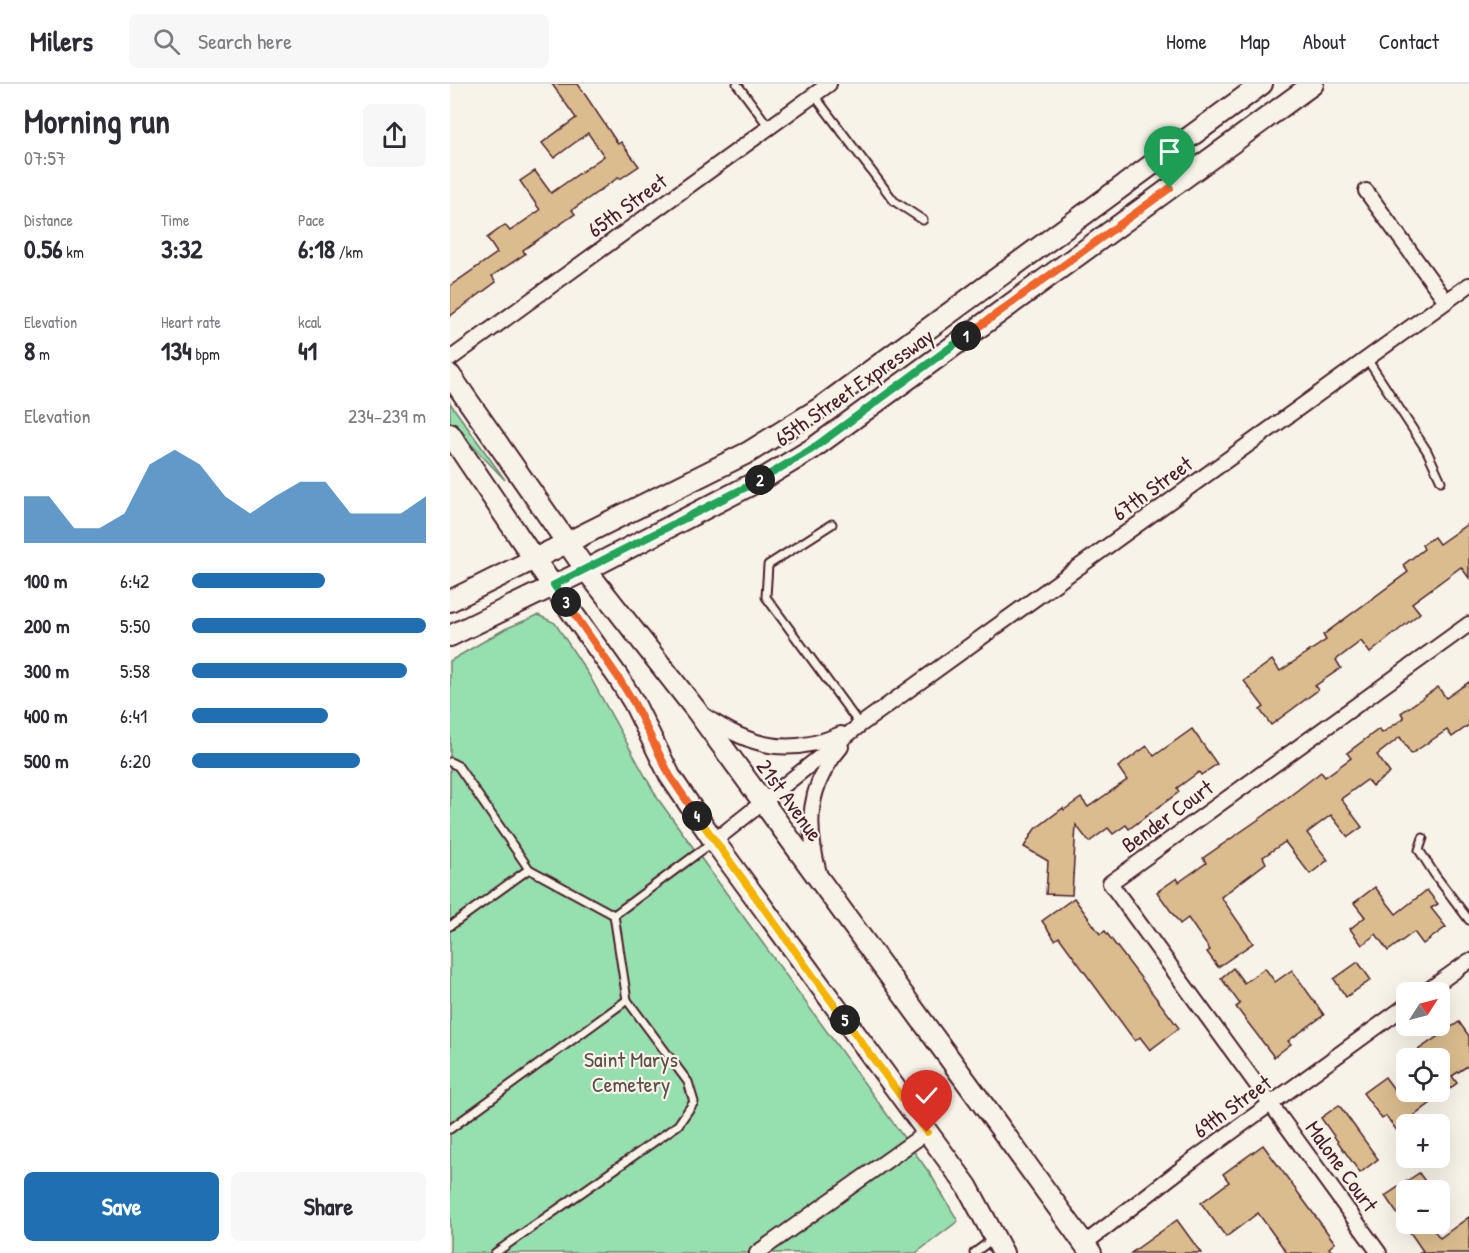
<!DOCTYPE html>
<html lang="en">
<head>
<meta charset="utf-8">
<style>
  :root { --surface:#fff; --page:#f7f7f7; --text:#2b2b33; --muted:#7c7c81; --line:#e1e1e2; --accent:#1f6fb2 }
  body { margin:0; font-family:"Patrick Hand",sans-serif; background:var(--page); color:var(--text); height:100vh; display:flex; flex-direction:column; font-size:22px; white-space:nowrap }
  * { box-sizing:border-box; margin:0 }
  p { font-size:20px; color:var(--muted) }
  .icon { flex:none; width:33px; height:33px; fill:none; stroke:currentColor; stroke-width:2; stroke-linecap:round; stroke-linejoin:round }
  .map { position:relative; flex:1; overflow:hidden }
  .details { display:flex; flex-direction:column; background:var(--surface); width:450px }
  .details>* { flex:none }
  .needle { width:39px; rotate:54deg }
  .controls { position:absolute; left:946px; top:898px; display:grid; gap:12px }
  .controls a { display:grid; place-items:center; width:54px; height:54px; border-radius:9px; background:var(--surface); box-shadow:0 6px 24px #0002; font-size:30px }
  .pin { position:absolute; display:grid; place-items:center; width:51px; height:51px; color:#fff; margin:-62px -26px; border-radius:50% 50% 50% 0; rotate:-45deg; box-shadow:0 0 6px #0007 }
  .pin .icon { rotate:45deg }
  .km { position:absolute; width:30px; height:30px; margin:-15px; border-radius:50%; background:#222; color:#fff; font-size:16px; line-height:30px; text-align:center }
  .round { display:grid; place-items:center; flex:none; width:63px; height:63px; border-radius:9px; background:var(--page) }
  .headline { display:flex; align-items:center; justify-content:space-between; height:102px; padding:0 24px }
  h1 { font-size:33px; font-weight:700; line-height:45px }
  .metrics { display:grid; grid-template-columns:repeat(3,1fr); gap:9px; height:102px; padding:6px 24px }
  .metrics div { display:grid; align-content:center }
  .metrics b { font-size:26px; font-weight:700 }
  .metrics small { font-size:16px; font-weight:400 }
  .metrics p { font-size:16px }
  .chart { height:168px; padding:12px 24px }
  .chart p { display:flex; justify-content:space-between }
  .chart svg { width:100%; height:108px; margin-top:6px; fill:var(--accent); opacity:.7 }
  .action { display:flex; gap:12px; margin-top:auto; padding:12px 24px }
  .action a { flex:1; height:69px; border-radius:9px; background:var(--accent); color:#fff; font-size:24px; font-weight:700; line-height:69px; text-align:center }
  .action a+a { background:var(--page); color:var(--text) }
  ul { padding:0 24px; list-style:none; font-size:20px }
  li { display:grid; grid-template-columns:96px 72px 1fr; align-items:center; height:45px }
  li i { height:15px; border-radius:8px; background:var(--accent) }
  header { display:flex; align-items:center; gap:36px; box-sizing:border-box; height:84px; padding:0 30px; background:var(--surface); border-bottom:2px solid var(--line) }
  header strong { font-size:28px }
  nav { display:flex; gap:33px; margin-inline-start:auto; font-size:21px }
  .search { width:420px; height:54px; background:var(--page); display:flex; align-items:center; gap:15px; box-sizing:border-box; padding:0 21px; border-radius:9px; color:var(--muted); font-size:22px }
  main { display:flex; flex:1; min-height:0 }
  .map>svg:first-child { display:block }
  .green { fill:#96dfae; stroke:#707f6c; stroke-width:1.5 }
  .building { fill:#dabc8e; stroke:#4a1f2b; stroke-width:1.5 }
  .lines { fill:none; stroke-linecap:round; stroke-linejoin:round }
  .lane-casing { stroke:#4a1f2b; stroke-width:11 }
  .street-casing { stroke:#4a1f2b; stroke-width:18 }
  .secondary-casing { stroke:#4a1f2b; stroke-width:24 }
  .lane { stroke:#f7f3e8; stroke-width:7 }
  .street { stroke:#f7f3e8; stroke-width:14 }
  .secondary { stroke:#f7f3e8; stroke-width:20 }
  .split-1-casing { stroke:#fff; stroke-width:12 }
  .split-2-casing { stroke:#fff; stroke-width:12 }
  .split-3-casing { stroke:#fff; stroke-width:12 }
  .split-4-casing { stroke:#fff; stroke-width:12 }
  .split-5-casing { stroke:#fff; stroke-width:12 }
  .split-6-casing { stroke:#fff; stroke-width:12 }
  .split-1 { stroke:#f0652b; stroke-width:8 }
  .split-2 { stroke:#22a559; stroke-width:8 }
  .split-3 { stroke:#22a559; stroke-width:8 }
  .split-4 { stroke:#f0652b; stroke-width:8 }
  .split-5 { stroke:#f5b400; stroke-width:8 }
  .split-6 { stroke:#f5b400; stroke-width:8 }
  .labels { text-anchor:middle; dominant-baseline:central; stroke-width:4.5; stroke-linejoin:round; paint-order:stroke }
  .street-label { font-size:22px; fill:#4a1f2b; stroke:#f7f3e8 }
  .park-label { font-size:22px; fill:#5d4f4c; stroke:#f7f3e8 }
</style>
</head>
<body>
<header>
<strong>Milers</strong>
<div class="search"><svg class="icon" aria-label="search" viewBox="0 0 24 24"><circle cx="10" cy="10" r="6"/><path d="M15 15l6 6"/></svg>Search here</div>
<nav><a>Home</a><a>Map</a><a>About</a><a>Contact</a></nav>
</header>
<main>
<section class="details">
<div class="headline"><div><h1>Morning run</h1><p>07:57</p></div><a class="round"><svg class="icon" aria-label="share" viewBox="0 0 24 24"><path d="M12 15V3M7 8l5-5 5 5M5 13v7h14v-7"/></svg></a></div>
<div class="metrics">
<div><p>Distance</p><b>0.56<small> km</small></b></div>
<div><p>Time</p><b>3:32</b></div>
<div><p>Pace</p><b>6:18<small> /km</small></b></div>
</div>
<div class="metrics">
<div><p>Elevation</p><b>8<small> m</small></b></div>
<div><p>Heart rate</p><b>134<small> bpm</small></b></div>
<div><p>kcal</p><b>41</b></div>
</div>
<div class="chart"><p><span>Elevation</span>234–239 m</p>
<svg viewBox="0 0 160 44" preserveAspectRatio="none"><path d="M0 44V25L10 25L20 38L30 38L40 32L50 12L60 6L70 12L80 25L90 32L100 25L110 19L120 19L130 32L140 32L150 32L160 25V44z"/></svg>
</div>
<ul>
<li><b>100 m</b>6:42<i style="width:57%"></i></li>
<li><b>200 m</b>5:50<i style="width:100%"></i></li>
<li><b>300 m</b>5:58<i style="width:92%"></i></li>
<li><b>400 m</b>6:41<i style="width:58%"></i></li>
<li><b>500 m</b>6:20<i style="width:72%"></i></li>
</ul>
<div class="action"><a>Save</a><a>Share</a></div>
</section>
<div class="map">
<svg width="1019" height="1169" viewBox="0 0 1019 1169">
  <rect width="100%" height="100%" fill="#f7f3e8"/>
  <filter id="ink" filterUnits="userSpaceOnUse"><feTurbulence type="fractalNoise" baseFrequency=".0167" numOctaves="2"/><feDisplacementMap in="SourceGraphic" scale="12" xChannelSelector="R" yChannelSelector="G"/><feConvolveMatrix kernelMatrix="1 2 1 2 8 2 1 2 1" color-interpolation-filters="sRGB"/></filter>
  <g filter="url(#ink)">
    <g class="green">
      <polygon points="0,319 55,396 0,338"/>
      <polygon points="88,531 105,539 139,591 208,715 481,1091 508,1137 466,1169 0,1169 0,577 55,545"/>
    </g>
    <g class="building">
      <polygon points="102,0 128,0 168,60 171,58 189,82 170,95 169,93 122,126 125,130 73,166 75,170 42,192 46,198 0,232 0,202 47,169 37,154 55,141 60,147 90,126 70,97 85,87 101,109 154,72 138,49 104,74 92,59 126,34"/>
      <polygon points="1019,439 1019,494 1011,483 962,519 970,529 920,569 911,557 886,576 891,584 865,602 868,606 821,641 810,626 814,623 794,597 822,576 830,587 876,556 873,551 958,488 953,481 974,465 972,461 984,453 989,460"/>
      <polygon points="1019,598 1019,641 1002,653 997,646 961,670 950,653 927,671 940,689 922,702 917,696 891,715 912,743 898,753 881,731 857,749 878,776 860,790 835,758 813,773 816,779 771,813 803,859 768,883 757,868 760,866 738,834 730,840 707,808 727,794 729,798 756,779 753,774 815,731 871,688 875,693 901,674 897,669 929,645 932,649 954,634 951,629 988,603 996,614"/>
      <polygon points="742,645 767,680 751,691 749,688 727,704 729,708 679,745 676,741 663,750 658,744 639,758 626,741 622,811 596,810 598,777 574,763 584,746 613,724 614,726 631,714 638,723 677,696 668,683 697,662 704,672"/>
      <polygon points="925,803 946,830 977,806 988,820 981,824 996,843 973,860 964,848 938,867 926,850 912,861 900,845 915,833 904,819"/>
      <polygon points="624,814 650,850 655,847 729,944 700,966 690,953 685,957 609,853 605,856 592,837"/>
      <polygon points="908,878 921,896 896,913 884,895"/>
      <polygon points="783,884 794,899 815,884 825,898 842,886 874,931 838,957 841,960 824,973 786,923 790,920 771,894"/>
      <polygon points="1009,938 1019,952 1019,981 1002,992 1007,999 964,1032 971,1041 957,1041 957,1060 936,1032 932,1035 913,1009 935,993 946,1008 990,1008 990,975 974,975 968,966"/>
      <polygon points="889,1021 928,1075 910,1089 871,1034"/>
      <polygon points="813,1061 885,1159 879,1164 883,1169 837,1169 808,1129 776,1153 751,1119 779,1098 773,1090"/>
      <polygon points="969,1089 982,1107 957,1107 957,1140 979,1140 990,1154 1019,1133 1019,1169 969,1169 973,1167 935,1112"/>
      <polygon points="727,1136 751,1169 681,1169"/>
    </g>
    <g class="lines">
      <g class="lane-casing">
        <g id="lane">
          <polyline points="287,0 319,43"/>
          <polyline points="364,11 444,117 473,136"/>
          <polyline points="917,275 977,367 991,397"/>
          <polyline points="382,440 318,481 316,513 410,641"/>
          <polyline points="0,678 8,682 79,785 164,831 177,916 238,998 244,1018 228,1041 45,1169"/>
          <polyline points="973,754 969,766 985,791 1019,836"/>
          <polyline points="164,831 263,758"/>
          <polyline points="0,842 79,785"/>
          <polyline points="0,1045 177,916"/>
          <polyline points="524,1169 543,1155"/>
        </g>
      </g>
      <g class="street-casing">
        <g id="street">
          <polyline points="916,107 996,217"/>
          <polyline points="0,275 379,0"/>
          <path d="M 255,632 C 301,663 339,673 391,650"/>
          <polyline points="264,757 410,641 1019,201"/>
          <path d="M 369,789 C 356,741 357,702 391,663"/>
          <polyline points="974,909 1019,877"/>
          <polyline points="634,1160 743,1076 957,921"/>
          <polyline points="307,1169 477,1048"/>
          <polyline points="929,1169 660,799 1019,540"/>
        </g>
      </g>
      <g class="secondary-casing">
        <g id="secondary">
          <polyline points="0,291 136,486 246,626 641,1169"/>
          <polyline points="0,350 84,475 168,593 184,619 220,692 264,757 517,1102 553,1169"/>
          <polyline points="0,517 299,368 370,324 812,0"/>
          <polyline points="0,552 136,486 316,393 362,365 863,0"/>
        </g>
      </g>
      <use href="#lane" class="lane"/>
      <use href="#street" class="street"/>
      <use href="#secondary" class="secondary"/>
    </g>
  </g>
  <g class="lines" filter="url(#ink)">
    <g class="split-1-casing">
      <polyline id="split-1" points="516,252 720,104"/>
    </g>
    <g class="split-2-casing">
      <polyline id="split-2" points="310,396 362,365 516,252"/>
    </g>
    <g class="split-3-casing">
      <polyline id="split-3" points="116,518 104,501 310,396"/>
    </g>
    <g class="split-4-casing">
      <polyline id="split-4" points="116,518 168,593 184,619 220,692 247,732"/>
    </g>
    <g class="split-5-casing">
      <polyline id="split-5" points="247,732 395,936"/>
    </g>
    <g class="split-6-casing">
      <polyline id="split-6" points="395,936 477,1048"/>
    </g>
    <use href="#split-1" class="split-1"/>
    <use href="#split-2" class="split-2"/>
    <use href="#split-3" class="split-3"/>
    <use href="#split-4" class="split-4"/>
    <use href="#split-5" class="split-5"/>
    <use href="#split-6" class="split-6"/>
  </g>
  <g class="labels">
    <g class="street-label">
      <text transform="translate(177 121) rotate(-36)">65th Street</text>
      <text transform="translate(404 303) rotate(-35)">65th Street Expressway</text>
      <text transform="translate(702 404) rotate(-36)">67th Street</text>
      <text transform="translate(340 716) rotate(54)">21st Avenue</text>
      <text transform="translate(717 732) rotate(-36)">Bender Court</text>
      <text transform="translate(782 1022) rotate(-36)">69th Street</text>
      <text transform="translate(892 1082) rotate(54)">Malone Court</text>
    </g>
    <g class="park-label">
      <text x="181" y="975">Saint Marys<tspan x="181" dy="25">Cemetery</tspan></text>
    </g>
  </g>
</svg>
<div class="controls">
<a><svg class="needle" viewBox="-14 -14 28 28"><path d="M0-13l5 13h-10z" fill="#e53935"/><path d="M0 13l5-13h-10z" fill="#7c7c81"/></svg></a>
<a><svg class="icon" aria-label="locate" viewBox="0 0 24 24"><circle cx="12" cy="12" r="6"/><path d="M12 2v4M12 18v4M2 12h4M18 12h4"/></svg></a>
<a>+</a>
<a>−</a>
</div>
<div class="pin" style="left:720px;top:104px;background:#1e9e55"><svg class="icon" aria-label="arrive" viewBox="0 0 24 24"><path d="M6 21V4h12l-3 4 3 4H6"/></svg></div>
<div class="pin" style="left:477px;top:1048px;background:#d93025"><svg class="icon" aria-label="check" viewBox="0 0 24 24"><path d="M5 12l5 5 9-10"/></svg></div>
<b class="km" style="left:516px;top:252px">1</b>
<b class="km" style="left:310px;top:396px">2</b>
<b class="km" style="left:116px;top:518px">3</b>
<b class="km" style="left:247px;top:732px">4</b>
<b class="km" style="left:395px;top:936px">5</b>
</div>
</main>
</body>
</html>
